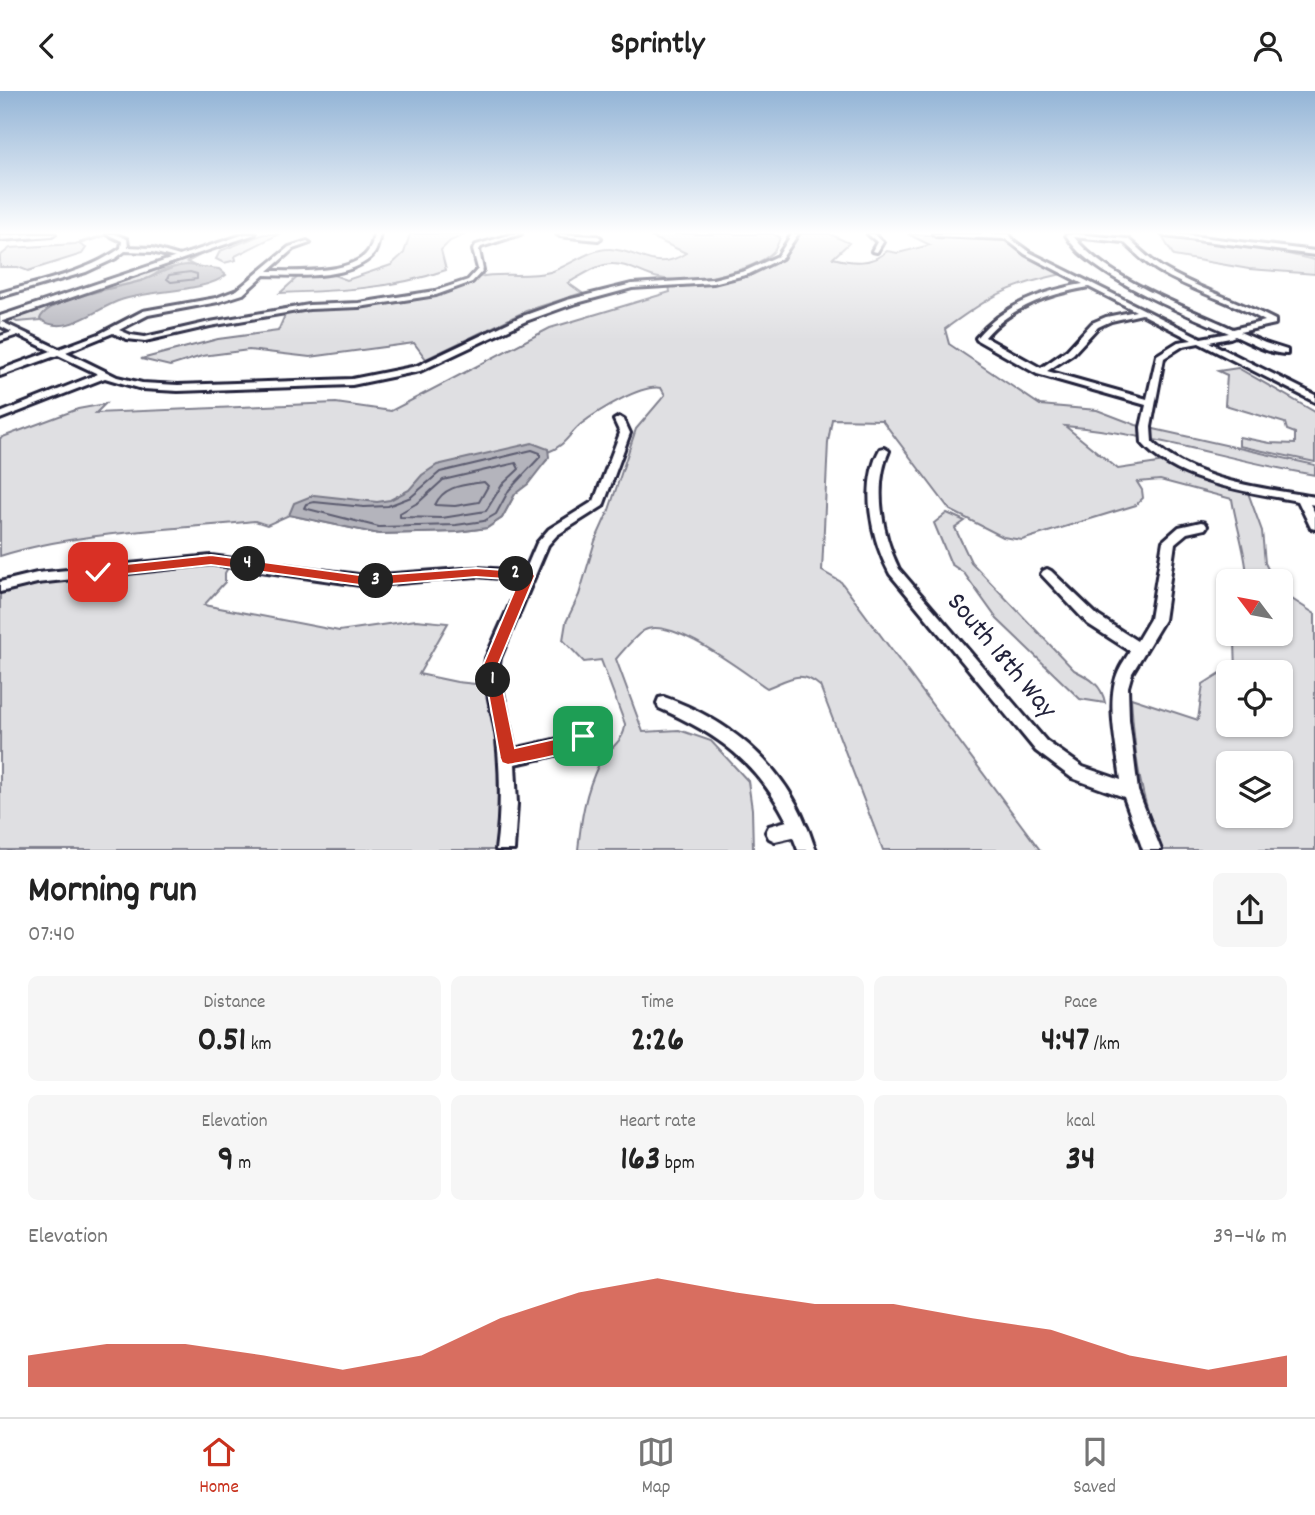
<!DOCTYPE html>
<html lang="en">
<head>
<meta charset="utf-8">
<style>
  :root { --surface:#fff; --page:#f6f6f6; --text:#222; --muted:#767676; --line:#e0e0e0; --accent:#c8321e }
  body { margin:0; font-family:Dekko,sans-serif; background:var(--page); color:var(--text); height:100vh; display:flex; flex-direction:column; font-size:26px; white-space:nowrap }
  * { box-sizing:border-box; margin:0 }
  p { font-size:23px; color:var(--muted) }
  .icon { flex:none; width:38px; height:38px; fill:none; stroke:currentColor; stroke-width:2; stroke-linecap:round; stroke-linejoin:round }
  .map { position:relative; height:759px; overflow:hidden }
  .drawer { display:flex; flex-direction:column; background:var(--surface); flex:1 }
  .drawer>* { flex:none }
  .needle { width:46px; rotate:302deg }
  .tools { position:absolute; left:1216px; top:478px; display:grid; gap:14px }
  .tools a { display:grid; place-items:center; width:77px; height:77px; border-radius:10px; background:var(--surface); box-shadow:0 2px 5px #0004; font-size:35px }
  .pin { position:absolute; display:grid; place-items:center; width:60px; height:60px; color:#fff; margin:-30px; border-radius:14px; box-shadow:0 4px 10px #0006 }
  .km { position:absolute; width:35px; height:35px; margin:-18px; border-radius:50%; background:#222; color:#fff; font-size:19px; line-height:35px; text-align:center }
  .round { display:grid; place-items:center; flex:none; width:74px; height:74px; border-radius:10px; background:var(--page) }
  .summary { display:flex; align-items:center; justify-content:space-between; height:119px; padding:0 28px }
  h1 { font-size:38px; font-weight:800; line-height:52px }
  .figures { display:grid; grid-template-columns:repeat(3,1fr); gap:10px; height:119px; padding:7px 28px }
  .figures div { display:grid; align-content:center; border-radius:10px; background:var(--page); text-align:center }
  .figures b { font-size:35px; font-weight:800 }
  .figures small { font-size:19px; font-weight:400 }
  .figures p { font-size:19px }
  .chart { height:196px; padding:14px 28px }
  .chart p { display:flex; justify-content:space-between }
  .chart svg { width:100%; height:126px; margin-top:7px; fill:var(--accent); opacity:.7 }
  header { display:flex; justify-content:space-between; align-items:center; height:91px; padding:0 28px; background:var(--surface); font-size:32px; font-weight:800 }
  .dock { display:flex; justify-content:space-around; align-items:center; height:98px; border-top:2px solid var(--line); background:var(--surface); font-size:19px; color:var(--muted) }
  .dock a { display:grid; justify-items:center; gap:4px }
  .dock .selected { color:var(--accent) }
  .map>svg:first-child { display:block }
  .green { fill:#dfdfe2; stroke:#80808e; stroke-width:2; fill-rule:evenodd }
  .water { fill:#b4b4bc; stroke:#7a7a88; stroke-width:2 }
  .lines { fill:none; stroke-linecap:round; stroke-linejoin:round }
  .shore { stroke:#5c5c6f; stroke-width:2 }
  .minor-casing { stroke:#22223b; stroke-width:6 }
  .major-casing { stroke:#22223b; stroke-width:6 }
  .minor { fill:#fff; fill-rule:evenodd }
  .major { fill:#fff; fill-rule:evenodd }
  .route { fill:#c8321e; stroke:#fff; stroke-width:2 }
  .labels { text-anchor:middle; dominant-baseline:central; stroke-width:5; stroke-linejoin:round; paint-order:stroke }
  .near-street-label { font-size:28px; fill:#22223b; stroke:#fff }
</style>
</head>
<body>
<header><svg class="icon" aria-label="back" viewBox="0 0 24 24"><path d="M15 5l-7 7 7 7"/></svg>Sprintly<svg class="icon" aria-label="person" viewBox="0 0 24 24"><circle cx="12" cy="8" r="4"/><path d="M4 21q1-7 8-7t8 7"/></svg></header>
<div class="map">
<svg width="1315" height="759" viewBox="0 0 1315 759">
  <rect width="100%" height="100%" fill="#fff"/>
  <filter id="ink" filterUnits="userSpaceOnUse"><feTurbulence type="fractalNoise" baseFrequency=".0143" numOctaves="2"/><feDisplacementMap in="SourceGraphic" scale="14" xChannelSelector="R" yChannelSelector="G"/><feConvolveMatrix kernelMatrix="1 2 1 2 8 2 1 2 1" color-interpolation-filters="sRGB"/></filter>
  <g filter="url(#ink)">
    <g class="green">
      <polygon points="109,143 111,143 79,153 86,157 82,163 28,180 18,176 0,176 0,165 10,157 75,153"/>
      <polygon points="264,143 279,143 235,165 236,169 224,172 216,168 220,160"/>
      <path d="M 410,143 L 466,143 L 450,150 L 441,159 L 446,179 C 392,198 337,200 280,202 L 300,184 L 328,182 L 347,189 L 391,174 L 404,162 Z"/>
      <path d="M 645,143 L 773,143 L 780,146 C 778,152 777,157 773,161 C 753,181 687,194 659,187 C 643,184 630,173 613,173 C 599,172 580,186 568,192 L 582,202 L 526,220 L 426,268 L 414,252 L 310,266 L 249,259 L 202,265 L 170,275 L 141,268 L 218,248 L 278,240 L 286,222 C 339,214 393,214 446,201 C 460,198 470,189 480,186 C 496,181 528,187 550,181 C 568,176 590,157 610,158 C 641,160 655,182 686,162 Z"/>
      <path d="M 795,143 L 830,143 L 849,152 L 833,167 C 852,172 872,174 887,160 L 898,162 L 930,154 L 908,143 L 1002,148 L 1025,164 L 1062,183 C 1007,195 990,205 945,238 L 949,253 L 1040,314 L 1097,319 L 1136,334 L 1315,374 L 1315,384 C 1231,370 1150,342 1065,335 L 1118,378 L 1165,371 L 1247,399 L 1262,440 L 1265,472 L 1274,490 L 1253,490 L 1247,484 C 1245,458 1236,434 1232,408 L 1160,389 L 1137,391 L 1142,399 L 1143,407 L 1136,414 L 1022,449 L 1003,446 L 950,419 L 882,329 L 832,328 L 828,351 L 822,480 L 841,491 L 1040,759 L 883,759 L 820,595 C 800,578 790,588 767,597 C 743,581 670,523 643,540 C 633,547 624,559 616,568 L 643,641 L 679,639 L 711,650 L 748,690 L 752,718 L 753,759 L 578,759 C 581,729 585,701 599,673 C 607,658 625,651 625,633 L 601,569 L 584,571 L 563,549 L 566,531 L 579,504 L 595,450 L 609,419 L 636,338 L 665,304 L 661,297 C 641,293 598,320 581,333 C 569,343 565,355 548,361 L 547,369 L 515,403 L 502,427 L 487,437 L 457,441 L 379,443 L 289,424 L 267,434 L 255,430 C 172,439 79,440 0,465 L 0,347 L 78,318 L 105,313 L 96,322 L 336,312 L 391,320 L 550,237 L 670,201 L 669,193 L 727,188 L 780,166 Z"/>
      <polygon points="1161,144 1255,156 1315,169 1315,183 1249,178 1174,165"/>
      <path d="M 206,161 L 187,171 L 193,174 C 183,175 171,175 161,180 C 156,182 152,186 146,188 C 122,197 51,205 41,229 L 17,231 L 11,228 Z"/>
      <polygon points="1238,277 1315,321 1315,371 1239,355 1239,346 1270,352 1295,353 1295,342 1287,339 1285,332 1225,314 1227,284 1218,280"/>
      <path d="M 947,422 L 965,430 L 955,437 L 971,471 L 1074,579 C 1090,587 1102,594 1105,612 L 1080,608 L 997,528 L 964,482 L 951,473 L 934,432 Z"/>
      <polygon points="232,470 225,482 225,491 204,514 339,540 416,529 448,532 419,583 457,591 494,595 505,759 0,759 0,496"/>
      <path d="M 1281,501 L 1315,523 L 1315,759 L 1162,759 C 1139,705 1135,665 1131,607 L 1198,629 L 1203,593 L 1222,581 L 1224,575 L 1236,579 L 1235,551 L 1264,543 L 1281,542 ZM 1228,581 L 1281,581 L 1281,634 L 1228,634 ZM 1228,672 L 1281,672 L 1281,724 L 1228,724 Z"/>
    </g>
    <g class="water">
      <path d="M 187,174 L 219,178 L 226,184 C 206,201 150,199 121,209 C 96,217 66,247 40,228 C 46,208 121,196 141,190 C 158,185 169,175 187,174 Z"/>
      <polygon points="532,352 548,358 549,366 528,393 515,403 502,427 487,437 457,441 379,443 289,424 294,412 314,404 377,411 390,409 409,399 422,384 437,374"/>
    </g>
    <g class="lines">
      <g class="shore">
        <polygon points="190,181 197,183 197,188 171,191 167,188 169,184"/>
        <polygon points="532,359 540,362 540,366 509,399 496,423 484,430 456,434 379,436 304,417 306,413 314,411 364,416 388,415 411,406 440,381"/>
        <polygon points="516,372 519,378 502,394 486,420 442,427 400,426 400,422 419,411 443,389"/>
        <path d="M 484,391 L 488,395 L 479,411 L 455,415 L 435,414 C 444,394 465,394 484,391 Z"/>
      </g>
      <g class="minor-casing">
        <g id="minor">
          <polygon points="32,143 55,143 52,145 0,149 0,145"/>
          <path d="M 107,143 L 115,143 L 127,148 L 128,156 L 152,157 L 183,166 L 180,168 L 152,161 L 125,160 L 116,167 L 86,181 L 0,206 L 0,202 C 41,190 86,182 121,157 L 122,150 Z"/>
          <path d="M 374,143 L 380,143 C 378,150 378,158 373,164 C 350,189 295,185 264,184 L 243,203 L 218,211 L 148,224 L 119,239 L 131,244 L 145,246 L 210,231 L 309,214 L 359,212 L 435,200 L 468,189 L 478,178 L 473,159 L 476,154 L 512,143 L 521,143 L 481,156 L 479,159 L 483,179 L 472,191 L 436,204 L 359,216 L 309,218 L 210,235 L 145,250 L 127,248 L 113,242 L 66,261 L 117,286 L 142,292 L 178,294 L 352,288 L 417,275 L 520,226 L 567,209 L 632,193 L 713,188 L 745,180 L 778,165 L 792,143 L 798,143 L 782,167 L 749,183 L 713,192 L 632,197 L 573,213 L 526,230 L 420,280 L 352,294 L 178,300 L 142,298 L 105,287 L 0,328 L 0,322 L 98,283 L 58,264 L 0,285 L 0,279 L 51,260 L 18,244 L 0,250 L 0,245 L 12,241 L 0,235 L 0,230 L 59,258 L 99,243 L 143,220 L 216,207 L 237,199 L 289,156 L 307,150 L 310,152 L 293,158 L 268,180 C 294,180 354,184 369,159 C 372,155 373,148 374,143 Z"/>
          <polygon points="557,143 598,145 601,147 598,149 560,145"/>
          <polygon points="868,143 874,143 883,151 877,161 872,160 877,151"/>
          <path d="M 933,143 L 1009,143 L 1014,150 L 1029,161 L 1201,247 L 1229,242 C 1183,222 1116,195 1079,161 C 1074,156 1070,150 1066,144 L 1075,143 L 1128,148 C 1139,158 1149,168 1161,176 C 1197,198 1238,209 1275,229 L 1275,233 L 1240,241 L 1265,252 L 1287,259 L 1287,263 C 1269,263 1251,252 1235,245 L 1230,247 L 1209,251 L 1315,304 L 1315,311 L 1199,252 L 1183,255 L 1164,267 L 1151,336 L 1152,351 C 1192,390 1263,397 1315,406 L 1315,414 L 1310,413 L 1315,422 L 1315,438 L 1311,437 L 1298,410 C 1249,401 1176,392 1142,352 L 1141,336 L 1146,314 L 1037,283 L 977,249 L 976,247 C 1003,214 1042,200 1083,193 L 1025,163 L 1006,148 L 936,145 ZM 1074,146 L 1124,151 C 1134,161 1144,171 1157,179 C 1191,200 1231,210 1265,230 L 1233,238 L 1220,232 C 1175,212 1104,185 1074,146 ZM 1089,196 L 1136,220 L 1106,226 L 1092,232 L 1067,259 L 1041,277 L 985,246 C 1012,215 1049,203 1089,196 ZM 1142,223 L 1192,249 L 1178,251 L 1157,264 L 1147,308 L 1047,280 L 1073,263 L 1098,236 L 1111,230 Z"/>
          <polygon points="1162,143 1177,143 1315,160 1315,164 1165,145"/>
          <path d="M 619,326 L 624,329 L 630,342 L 603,415 L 557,444 L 548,454 L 500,567 L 498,580 L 508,625 L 514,658 L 567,646 L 589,628 L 594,626 L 599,628 L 602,633 C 587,662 544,666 515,673 L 517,713 L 514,759 L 496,759 C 501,722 501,686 497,649 C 494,623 482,592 486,567 L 521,489 L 476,485 L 367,495 L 211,473 L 37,492 L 0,501 L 0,491 L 37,482 L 211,465 L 367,485 L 476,477 L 525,480 L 537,452 L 549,438 L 594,410 L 620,342 L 614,329 Z"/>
          <path d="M 884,357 L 889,360 C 873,395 882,444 899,478 L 1046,650 L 1083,676 L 1121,689 C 1117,657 1105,608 1119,579 C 1122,572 1127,566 1130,560 L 1088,533 L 1041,483 L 1043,480 L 1047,478 L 1051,480 L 1098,525 L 1137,550 L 1150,528 L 1163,450 L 1179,436 L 1201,431 L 1205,432 L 1207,435 L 1205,438 L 1187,442 L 1175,452 L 1164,529 L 1132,582 L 1128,596 L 1129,628 L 1138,700 L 1161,759 L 1143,759 L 1124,706 L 1072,687 L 1036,660 L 890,483 C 871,448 860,394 880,358 Z"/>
          <path d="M 664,606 C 727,628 781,671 806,734 C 810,741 812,751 816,759 L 798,759 L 793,746 L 775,750 L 769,747 L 766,741 L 769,735 L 787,730 C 757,671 718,643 659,617 L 657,612 L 659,607 Z"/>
        </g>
      </g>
      <g class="major-casing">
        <polygon id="major" points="245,143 255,143 0,231 0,225"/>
      </g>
      <use href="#minor" class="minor"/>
      <use href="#major" class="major"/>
    </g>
  </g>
  <linearGradient id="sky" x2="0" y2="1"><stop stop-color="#93b4d6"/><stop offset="0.57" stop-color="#fff"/><stop offset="1" stop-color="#fff" stop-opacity="0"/></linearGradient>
  <rect width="1315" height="249" fill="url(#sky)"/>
  <path class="route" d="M 211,464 L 367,485 L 476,477 L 533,481 L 535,485 L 498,574 L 515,657 L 568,645 L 583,637 L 589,639 L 592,645 C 583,663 528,670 508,674 L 502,672 L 500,667 L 483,574 L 519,489 L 476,486 L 367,495 L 211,474 L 98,486 L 91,481 L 98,476 Z"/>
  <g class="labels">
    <g class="near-street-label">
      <text transform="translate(1000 566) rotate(50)">South 18th Way</text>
    </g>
  </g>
</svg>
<div class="tools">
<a><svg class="needle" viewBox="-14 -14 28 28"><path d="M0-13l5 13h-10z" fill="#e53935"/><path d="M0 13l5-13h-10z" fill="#767676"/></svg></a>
<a><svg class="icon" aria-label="locate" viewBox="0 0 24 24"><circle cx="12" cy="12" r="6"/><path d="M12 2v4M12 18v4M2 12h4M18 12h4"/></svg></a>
<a><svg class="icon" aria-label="layers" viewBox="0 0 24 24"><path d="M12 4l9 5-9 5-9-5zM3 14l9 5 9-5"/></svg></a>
</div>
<div class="pin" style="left:583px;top:645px;background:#1e9e55"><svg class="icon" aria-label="arrive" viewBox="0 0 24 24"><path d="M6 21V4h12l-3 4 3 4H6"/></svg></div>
<div class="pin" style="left:98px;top:481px;background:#d93025"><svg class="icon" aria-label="check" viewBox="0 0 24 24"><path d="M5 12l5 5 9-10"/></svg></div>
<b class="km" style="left:493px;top:589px">1</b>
<b class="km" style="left:516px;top:483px">2</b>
<b class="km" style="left:376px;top:490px">3</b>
<b class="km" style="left:248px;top:473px">4</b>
</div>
<section class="drawer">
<div class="summary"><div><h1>Morning run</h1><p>07:40</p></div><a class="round"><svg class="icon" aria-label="share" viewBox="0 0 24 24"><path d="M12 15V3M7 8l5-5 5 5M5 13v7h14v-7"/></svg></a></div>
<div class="figures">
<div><p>Distance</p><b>0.51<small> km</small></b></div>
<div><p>Time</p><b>2:26</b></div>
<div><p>Pace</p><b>4:47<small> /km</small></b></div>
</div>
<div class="figures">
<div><p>Elevation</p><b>9<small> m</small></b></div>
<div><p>Heart rate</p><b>163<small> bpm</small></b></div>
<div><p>kcal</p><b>34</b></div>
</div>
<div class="chart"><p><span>Elevation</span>39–46 m</p>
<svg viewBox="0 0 160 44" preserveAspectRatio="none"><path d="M0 44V33L10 29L20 29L30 33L40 38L50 33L60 20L70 11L80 6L90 11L100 15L110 15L120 20L130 24L140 33L150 38L160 33V44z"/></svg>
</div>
</section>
<nav class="dock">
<a class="selected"><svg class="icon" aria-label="home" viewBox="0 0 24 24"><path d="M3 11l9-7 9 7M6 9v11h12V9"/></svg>Home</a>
<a><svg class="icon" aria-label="map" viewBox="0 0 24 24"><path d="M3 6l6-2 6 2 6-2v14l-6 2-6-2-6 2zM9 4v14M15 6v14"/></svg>Map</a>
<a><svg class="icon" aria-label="saved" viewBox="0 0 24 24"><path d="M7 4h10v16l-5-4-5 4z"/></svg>Saved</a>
</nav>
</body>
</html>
